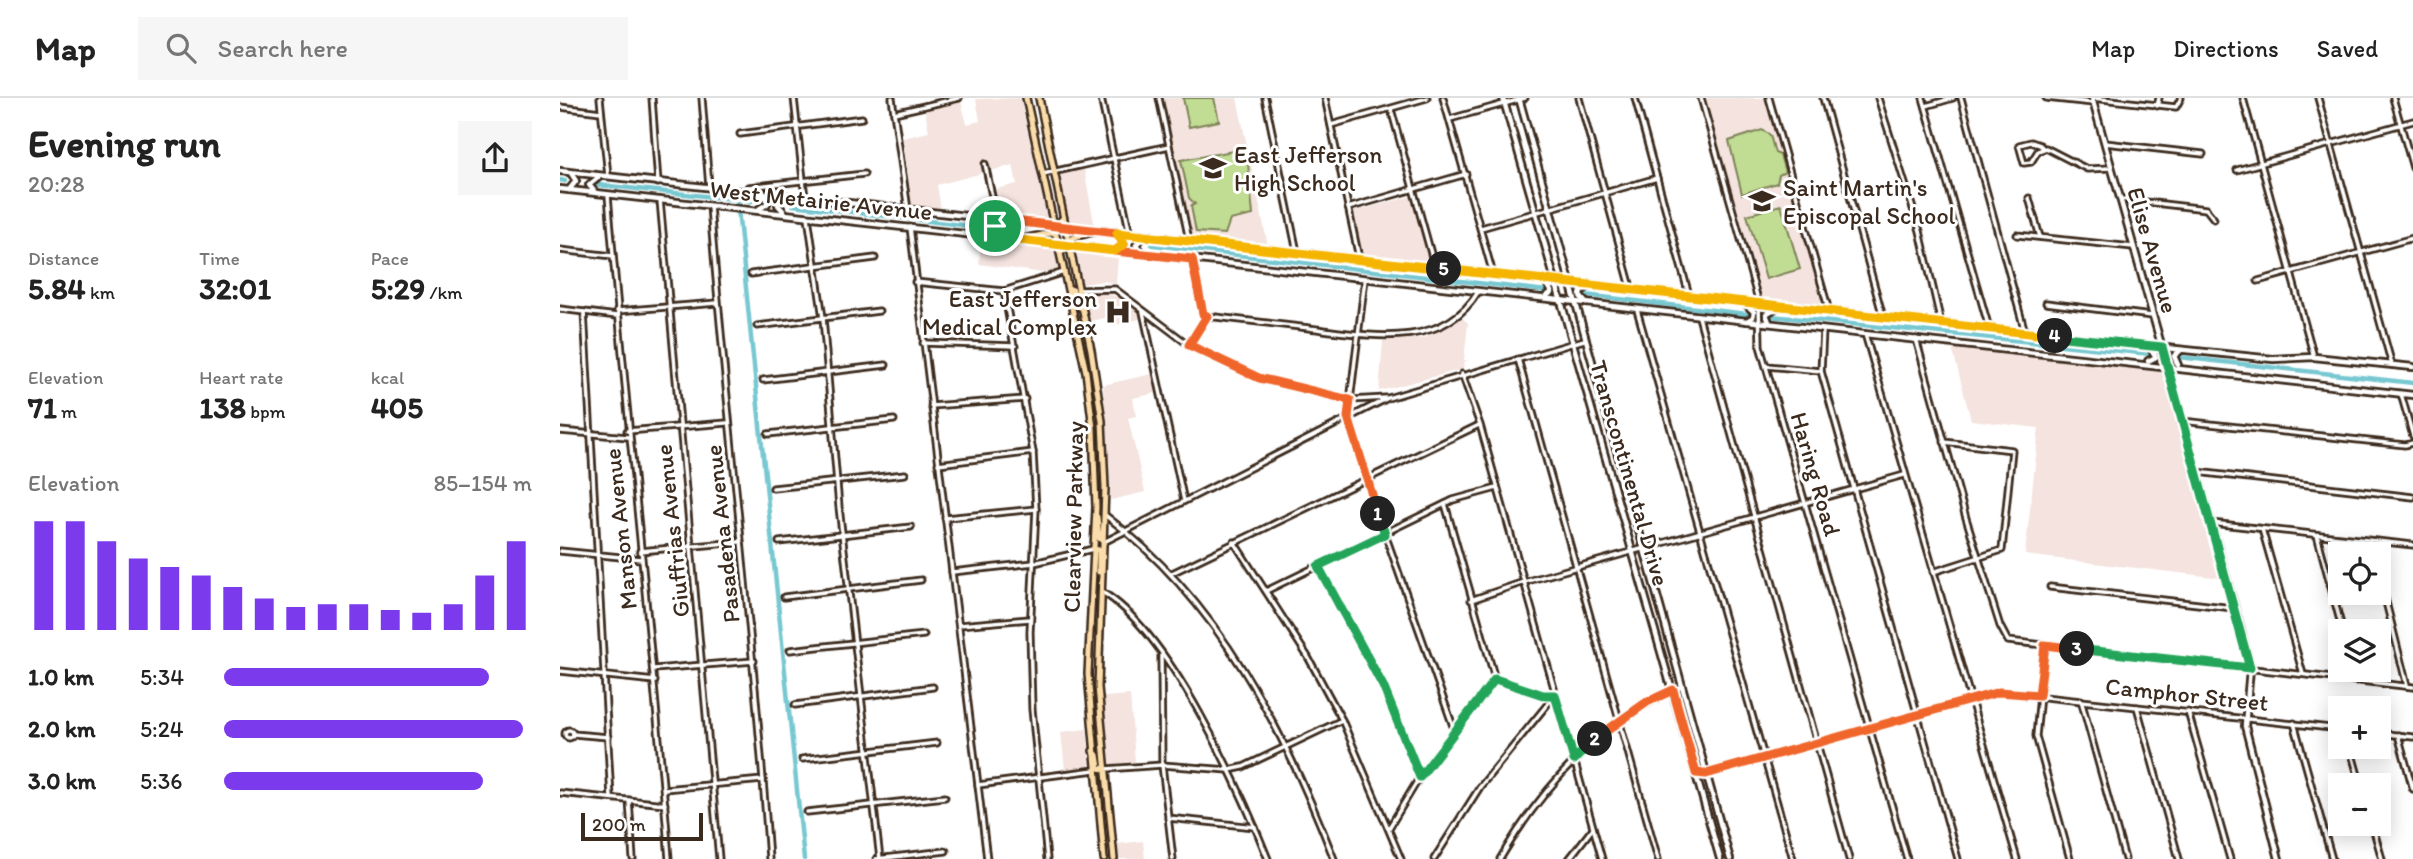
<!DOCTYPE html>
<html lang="en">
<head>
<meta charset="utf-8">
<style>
  :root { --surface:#fff; --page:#f6f6f6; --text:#222; --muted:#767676; --line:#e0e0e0; --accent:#7c3aed }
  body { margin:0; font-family:Itim,sans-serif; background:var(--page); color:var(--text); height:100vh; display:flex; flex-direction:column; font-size:26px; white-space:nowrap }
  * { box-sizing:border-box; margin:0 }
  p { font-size:23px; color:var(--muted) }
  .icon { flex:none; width:38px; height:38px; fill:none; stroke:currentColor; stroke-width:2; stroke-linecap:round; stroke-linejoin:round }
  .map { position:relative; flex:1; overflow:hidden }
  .details { display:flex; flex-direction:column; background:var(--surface); width:560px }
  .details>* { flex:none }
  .fabs { position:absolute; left:1768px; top:444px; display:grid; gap:14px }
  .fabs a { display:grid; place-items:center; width:63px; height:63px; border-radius:0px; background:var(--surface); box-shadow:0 4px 18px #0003; font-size:35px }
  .scale { position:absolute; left:21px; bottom:18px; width:122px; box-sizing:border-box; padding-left:7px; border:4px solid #3b2a1e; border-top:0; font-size:19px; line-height:24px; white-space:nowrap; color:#3b2a1e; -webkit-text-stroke:5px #fff; paint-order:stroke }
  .pin { position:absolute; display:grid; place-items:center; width:60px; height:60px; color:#fff; margin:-30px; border:4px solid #fff; border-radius:50%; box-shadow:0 2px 7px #0007 }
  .km { position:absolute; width:35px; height:35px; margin:-18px; border-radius:50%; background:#222; color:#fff; font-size:19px; line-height:35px; text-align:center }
  .round { display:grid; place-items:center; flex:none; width:74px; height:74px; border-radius:0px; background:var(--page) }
  .overview { display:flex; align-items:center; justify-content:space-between; height:119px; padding:0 28px }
  h1 { font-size:38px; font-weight:700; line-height:52px }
  .stats { display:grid; grid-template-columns:repeat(3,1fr); gap:10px; height:119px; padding:7px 28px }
  .stats div { display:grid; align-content:center }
  .stats b { font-size:30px; font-weight:700 }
  .stats small { font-size:19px; font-weight:400 }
  .stats p { font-size:19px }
  .chart { height:196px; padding:14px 28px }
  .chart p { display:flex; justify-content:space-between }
  .chart svg { width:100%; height:126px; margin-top:7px; stroke:var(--accent); stroke-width:6 }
  ul { padding:0 28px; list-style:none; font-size:23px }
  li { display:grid; grid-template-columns:112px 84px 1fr; align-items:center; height:52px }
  li i { height:18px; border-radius:9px; background:var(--accent) }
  header { display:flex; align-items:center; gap:42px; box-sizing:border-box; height:98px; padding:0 35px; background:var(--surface); border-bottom:2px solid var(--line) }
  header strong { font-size:33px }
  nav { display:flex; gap:38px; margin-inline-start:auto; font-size:24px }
  .search { width:490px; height:63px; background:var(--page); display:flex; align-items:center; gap:18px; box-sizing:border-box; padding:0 24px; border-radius:0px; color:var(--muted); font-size:26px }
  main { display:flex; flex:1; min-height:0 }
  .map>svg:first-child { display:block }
  .built { fill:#f4e3de }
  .green { fill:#c1dc93; stroke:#7e8358; stroke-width:2 }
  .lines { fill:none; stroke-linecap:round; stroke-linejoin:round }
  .canal { stroke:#78c8d1; stroke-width:4.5 }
  .minor-casing { stroke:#3b2a1e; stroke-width:9 }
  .tertiary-casing { stroke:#3b2a1e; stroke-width:10 }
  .secondary-casing { stroke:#3b2a1e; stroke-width:10 }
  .trunk-casing { stroke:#3b2a1e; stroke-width:10 }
  .minor { stroke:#fff; stroke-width:3.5 }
  .tertiary { stroke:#fff; stroke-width:4.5 }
  .secondary { stroke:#fff; stroke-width:4.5 }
  .trunk { stroke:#fbddab; stroke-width:5 }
  .split-1-casing { stroke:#fff; stroke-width:14 }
  .split-2-casing { stroke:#fff; stroke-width:14 }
  .split-3-casing { stroke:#fff; stroke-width:14 }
  .split-4-casing { stroke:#fff; stroke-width:14 }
  .split-5-casing { stroke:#fff; stroke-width:14 }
  .split-6-casing { stroke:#fff; stroke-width:14 }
  .split-1 { stroke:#f0652b; stroke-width:9 }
  .split-2 { stroke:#22a559; stroke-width:9 }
  .split-3 { stroke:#f0652b; stroke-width:9 }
  .split-4 { stroke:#22a559; stroke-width:9 }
  .split-5 { stroke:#f5b400; stroke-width:9 }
  .split-6 { stroke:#f5b400; stroke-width:9 }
  .labels { text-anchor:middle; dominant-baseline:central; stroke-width:6; stroke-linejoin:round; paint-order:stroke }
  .poi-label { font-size:24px; fill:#3b2a1e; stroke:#fff; text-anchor:start }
  .street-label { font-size:24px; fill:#3b2a1e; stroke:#fff }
</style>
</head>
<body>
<header>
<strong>Map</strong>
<div class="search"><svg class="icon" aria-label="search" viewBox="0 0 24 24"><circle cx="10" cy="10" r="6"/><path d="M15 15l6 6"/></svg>Search here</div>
<nav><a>Map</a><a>Directions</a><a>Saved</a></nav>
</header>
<main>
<section class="details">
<div class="overview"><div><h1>Evening run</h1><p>20:28</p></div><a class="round"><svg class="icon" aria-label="share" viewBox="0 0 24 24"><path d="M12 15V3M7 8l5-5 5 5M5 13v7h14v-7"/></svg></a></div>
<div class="stats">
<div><p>Distance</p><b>5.84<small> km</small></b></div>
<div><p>Time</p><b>32:01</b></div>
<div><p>Pace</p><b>5:29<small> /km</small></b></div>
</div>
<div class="stats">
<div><p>Elevation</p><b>71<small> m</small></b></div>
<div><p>Heart rate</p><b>138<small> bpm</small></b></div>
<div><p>kcal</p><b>405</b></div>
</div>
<div class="chart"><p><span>Elevation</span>85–154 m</p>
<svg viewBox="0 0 160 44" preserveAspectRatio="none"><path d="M5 44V6M15 44V6M25 44V13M35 44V19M45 44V22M55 44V25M65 44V29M75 44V33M85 44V36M95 44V35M105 44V35M115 44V37M125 44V38M135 44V35M145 44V25M155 44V13"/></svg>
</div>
<ul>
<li><b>1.0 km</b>5:34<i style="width:86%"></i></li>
<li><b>2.0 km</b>5:24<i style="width:97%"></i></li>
<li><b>3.0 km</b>5:36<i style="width:84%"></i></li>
</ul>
</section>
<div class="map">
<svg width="1853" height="761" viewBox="0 0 1853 761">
  <rect width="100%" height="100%" fill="#fff"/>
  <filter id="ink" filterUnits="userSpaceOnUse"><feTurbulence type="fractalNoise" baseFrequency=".0143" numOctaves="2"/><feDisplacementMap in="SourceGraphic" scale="14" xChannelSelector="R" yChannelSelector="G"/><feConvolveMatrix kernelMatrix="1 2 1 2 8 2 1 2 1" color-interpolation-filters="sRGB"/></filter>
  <g filter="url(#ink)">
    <g class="built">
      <polygon points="460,0 488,123 441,118 436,91 457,86 453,67 377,87 381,112 352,108 343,40 369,34 365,12 401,4 407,26 420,23 416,1"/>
      <polygon points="600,0 677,0 708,148 630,140"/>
      <polygon points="1141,0 1205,0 1264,209 1197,207"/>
      <polygon points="524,71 535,130 509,123 499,76"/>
      <polygon points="852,98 871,166 802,158 792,114"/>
      <polygon points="421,143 494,152 500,171 483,175 419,166"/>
      <polygon points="517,154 558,158 556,186 544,183 522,186"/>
      <polygon points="543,194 561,200 579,215 580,221 552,228 550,219 530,223 524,196"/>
      <polygon points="900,218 908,225 904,262 908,263 904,264 903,271 819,293 823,243 864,240 888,228"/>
      <polygon points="1392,250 1604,272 1662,480 1465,457 1479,330 1411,322"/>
      <polygon points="592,276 596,295 573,300 576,318 568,320 585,394 551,402 543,287"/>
      <polygon points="570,597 575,664 549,667 544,599"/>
      <polygon points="527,631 530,670 505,672 501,634"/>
      <polygon points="583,743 585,761 559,761 557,746"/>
    </g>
    <g class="green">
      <polygon points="623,0 654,0 659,23 629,29"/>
      <polygon points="1202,32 1210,37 1215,55 1220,57 1225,74 1219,77 1217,85 1182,96 1169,43"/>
      <polygon points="673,53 688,65 693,117 670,122 665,136 636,134 631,108 635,106 629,100 621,62"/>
      <polygon points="1221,107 1240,171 1206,181 1187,117"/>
    </g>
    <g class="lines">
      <g class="canal">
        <polyline points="0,82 5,83"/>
        <polyline points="39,87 192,103"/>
        <polyline points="177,101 244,761"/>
        <polyline points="233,107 410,128"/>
        <polyline points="592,147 987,193"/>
        <polyline points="1025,197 1187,216"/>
        <polyline points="1211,218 1591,256"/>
        <polyline points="1618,259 1853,285"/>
      </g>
      <g class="minor-casing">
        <g id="minor">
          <polyline points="40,0 48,78"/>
          <polyline points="92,0 98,85"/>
          <polyline points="142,0 149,89"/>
          <polyline points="234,0 245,100"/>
          <polyline points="332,0 348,112"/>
          <polyline points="541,0 570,136"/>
          <polyline points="599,0 629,142"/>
          <polyline points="705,0 737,154"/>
          <polyline points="765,0 799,160"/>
          <polyline points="883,0 933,176"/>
          <polyline points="1019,0 1072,193"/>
          <polyline points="1075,0 1129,197"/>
          <polyline points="1141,0 1199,205 1200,248 1347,761"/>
          <polyline points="1209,0 1269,213"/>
          <polyline points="1263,0 1323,219"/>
          <polyline points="1318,0 1360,133 1381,225"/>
          <polyline points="1363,0 1429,230"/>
          <polyline points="1401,0 1465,234"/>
          <polyline points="1486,0 1533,5"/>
          <polyline points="1532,0 1616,9 1621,0"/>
          <polyline points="1683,0 1754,259"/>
          <polyline points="1758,0 1832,267"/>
          <polyline points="1833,0 1853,70"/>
          <polyline points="1366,8 1393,0"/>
          <polyline points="1597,8 1599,0"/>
          <polyline points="0,9 41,14"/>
          <polyline points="831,11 875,170"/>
          <polyline points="334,15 399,0"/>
          <polyline points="890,21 965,0"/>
          <polyline points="771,27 867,0"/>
          <polyline points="180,36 302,20"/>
          <polyline points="1545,45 1643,56"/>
          <polyline points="1483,50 1480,47 1471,44 1459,47 1464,65 1471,64 1478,53 1486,50 1527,71 1551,70"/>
          <polyline points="425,66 437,121"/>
          <polyline points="1677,72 1853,23"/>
          <polyline points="483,76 609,48"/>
          <polyline points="188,89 304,76"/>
          <path d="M 48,97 C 66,318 92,539 109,761"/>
          <polyline points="1469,100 1480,139"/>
          <polyline points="1560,101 1646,111 1654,121"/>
          <polyline points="100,102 159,761"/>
          <path d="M 150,108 C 167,326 194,543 209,761"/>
          <polyline points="788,110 906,76"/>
          <polyline points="248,119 263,220 279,409 320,761"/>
          <polyline points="350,129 427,761"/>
          <polyline points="921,130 1097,80"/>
          <polyline points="1457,137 1573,149"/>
          <polyline points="0,152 53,158"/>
          <polyline points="632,161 643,216 647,218"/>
          <polyline points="191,176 315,160"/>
          <polyline points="805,181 788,319 825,436 894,631"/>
          <polyline points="1698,183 1853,140"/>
          <polyline points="355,184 444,193 504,174"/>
          <polyline points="518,192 555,191 629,247 699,280 791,302 826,300"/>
          <polyline points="444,193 473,354 476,411 470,534 472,611 487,761"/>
          <polyline points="1486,205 1592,218"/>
          <polyline points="0,211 57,218"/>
          <polyline points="1077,212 1233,761"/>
          <polyline points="57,213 157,205"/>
          <polyline points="24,214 51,700"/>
          <polyline points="583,214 624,403"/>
          <path d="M 647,218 C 681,222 715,226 749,230 C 806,237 882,254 918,194"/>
          <polyline points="1139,219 1289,761"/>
          <polyline points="197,228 319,213"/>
          <polyline points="1263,232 1261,273 1398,761"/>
          <polyline points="1305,236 1457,761"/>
          <polyline points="1356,241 1406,420 1440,528 1448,543 1853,589"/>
          <polyline points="363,245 455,248"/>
          <polyline points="629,247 647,218"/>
          <polyline points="958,261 1098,761"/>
          <polyline points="1207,268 1261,273"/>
          <polyline points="902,276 920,327 1042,761"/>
          <polyline points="203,282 326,267"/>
          <polyline points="1841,296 1853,338"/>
          <polyline points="371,308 465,301"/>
          <polyline points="1622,323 1845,347 1853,345"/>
          <polyline points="0,333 68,339"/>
          <polyline points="67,333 167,325"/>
          <polyline points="208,336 334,322"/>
          <polyline points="378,366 473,354"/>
          <polyline points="1637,374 1853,399"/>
          <polyline points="213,390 345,376"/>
          <polyline points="885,406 935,581"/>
          <path d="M 545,417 C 660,504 723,630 774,761"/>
          <polyline points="385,420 476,411"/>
          <polyline points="1651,425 1853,447"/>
          <polyline points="1702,431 1743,576"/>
          <polyline points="1757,437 1783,534"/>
          <polyline points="1809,443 1813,457"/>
          <polyline points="219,444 351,429"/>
          <polyline points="544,444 828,300 1024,242"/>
          <polyline points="674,444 748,559 782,622 841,761"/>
          <polyline points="0,453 81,461"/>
          <polyline points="80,453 179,444"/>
          <polyline points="758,468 823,588 860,679"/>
          <polyline points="1818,472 1847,588"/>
          <polyline points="392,474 474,465 533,451"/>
          <polyline points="1373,474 1442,452 1452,352 1384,344"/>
          <polyline points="612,475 919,327"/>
          <polyline points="1490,489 1673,510"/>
          <polyline points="706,493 893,402 937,390"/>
          <path d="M 542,494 C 610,534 679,688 708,761"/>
          <polyline points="224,499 361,482"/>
          <polyline points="911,502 964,484 1344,377"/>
          <polyline points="399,527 470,521"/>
          <polyline points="1485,547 1476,638 1510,761"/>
          <polyline points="230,552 364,537"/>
          <polyline points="601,558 602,667 613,761"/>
          <polyline points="94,571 194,563"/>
          <polyline points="1793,572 1795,583"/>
          <polyline points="0,573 95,583"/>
          <polyline points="935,581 983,597 995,597"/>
          <polyline points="1521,602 1565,761"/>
          <polyline points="235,607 373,589"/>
          <polyline points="1577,609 1619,761"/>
          <polyline points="1628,614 1670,761"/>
          <polyline points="1734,625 1772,761"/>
          <circle cx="9" cy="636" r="4"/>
          <polyline points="1818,635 1853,639"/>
          <polyline points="13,636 48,639"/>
          <polyline points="1838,637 1853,691"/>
          <polyline points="1790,649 1801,688"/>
          <polyline points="242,661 377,645"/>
          <polyline points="546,671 602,667 669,672 683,669 782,622"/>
          <polyline points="1136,675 1146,676 1439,594 1780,631"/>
          <polyline points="418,687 535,672"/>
          <polyline points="104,691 203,682"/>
          <polyline points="0,695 105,706"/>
          <polyline points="69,702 73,761"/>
          <polyline points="247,714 385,699"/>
          <polyline points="608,720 695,729"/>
          <polyline points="1812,726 1822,761"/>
          <polyline points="829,730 864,672 935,581"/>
          <polyline points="316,761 386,753"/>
          <polyline points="874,761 920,689 995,597"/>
          <path d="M 940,761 C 984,686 1042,623 1122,588"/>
          <polyline points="1009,761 1033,730"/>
        </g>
      </g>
      <g class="tertiary-casing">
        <g id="tertiary">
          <polyline points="943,0 1160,761"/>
          <polyline points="959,0 1170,761"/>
          <polyline points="1532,0 1681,532 1690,571 1685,628 1719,761"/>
        </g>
      </g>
      <g class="secondary-casing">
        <g id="secondary">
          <polyline points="0,73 497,128"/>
          <polyline points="0,91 1853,297"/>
          <polyline points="9,92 16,83 11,75"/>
          <polyline points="34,93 29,87 39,79"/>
          <polyline points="199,111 207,106 207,101 202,96"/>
          <polyline points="225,115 218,107 220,102 228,99"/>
          <polyline points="418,121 425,126 422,135"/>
          <polyline points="505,129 1606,250 1713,261 1754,259 1853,269"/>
          <polyline points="423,136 432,132 437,121"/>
          <polyline points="434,139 440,130 452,124"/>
          <polyline points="556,152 564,146 558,136"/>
          <polyline points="582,154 576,147 584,138"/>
          <polyline points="984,200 992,194 986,184"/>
          <polyline points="1026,205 1020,198 1021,193 1028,189"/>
          <polyline points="1185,205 1194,214 1193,219 1187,223"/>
          <polyline points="1209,224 1206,216 1217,209"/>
          <polyline points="1588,263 1596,259 1590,249"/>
          <polyline points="1618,267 1614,258 1620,253"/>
        </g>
      </g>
      <g class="trunk-casing">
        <g id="trunk">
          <polyline points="466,0 526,274 533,330 536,409 528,576 544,761"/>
          <polyline points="479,0 531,252 542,323 545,390 538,589 554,761"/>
          <polyline points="459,142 496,134 502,121"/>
          <path d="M 501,154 C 507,138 524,136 539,133"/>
          <polyline points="508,190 513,192 516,207 522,210"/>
          <polyline points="537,419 539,440 544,444"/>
          <polyline points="533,451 539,452 539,474"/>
          <polyline points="533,653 537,657 539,670 544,671"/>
        </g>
      </g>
      <use href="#minor" class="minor"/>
      <use href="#tertiary" class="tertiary"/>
      <use href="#secondary" class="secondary"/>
      <use href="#trunk" class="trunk"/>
    </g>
  </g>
  <g class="lines" filter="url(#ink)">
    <g class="split-1-casing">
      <polyline id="split-1" points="435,128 436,121 557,135 564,146 555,153 632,161 643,216 647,218 629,247 699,280 790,302 788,319 818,416"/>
    </g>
    <g class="split-2-casing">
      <polyline id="split-2" points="818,416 825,436 758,468 823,588 860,679 935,581 983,597 995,597 1014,662 1035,641"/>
    </g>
    <g class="split-3-casing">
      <polyline id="split-3" points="1035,641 1087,604 1113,592 1136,675 1146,676 1439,594 1479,597 1485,547 1517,551"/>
    </g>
    <g class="split-4-casing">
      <polyline id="split-4" points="1495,238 1602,249 1690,570 1517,551"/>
    </g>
    <g class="split-5-casing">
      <polyline id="split-5" points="884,171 1495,238"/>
    </g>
    <g class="split-6-casing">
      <polyline id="split-6" points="435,128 427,135 416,137 555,153 564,146 557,135 884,171"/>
    </g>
    <use href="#split-1" class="split-1"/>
    <use href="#split-2" class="split-2"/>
    <use href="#split-3" class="split-3"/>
    <use href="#split-4" class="split-4"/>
    <use href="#split-5" class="split-5"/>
    <use href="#split-6" class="split-6"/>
  </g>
  <defs>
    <g id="school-bare" transform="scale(2.1)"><path d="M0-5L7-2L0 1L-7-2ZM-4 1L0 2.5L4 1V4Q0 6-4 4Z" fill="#3b2a1e" stroke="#fff" stroke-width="2.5" paint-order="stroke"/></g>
    <g id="hospital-bare" transform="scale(2.1)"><path d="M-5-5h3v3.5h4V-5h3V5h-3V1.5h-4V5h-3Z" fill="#3b2a1e" stroke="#fff" stroke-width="2.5" paint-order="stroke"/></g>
  </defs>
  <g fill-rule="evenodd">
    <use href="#school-bare" x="653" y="70"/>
    <use href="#school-bare" x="1202" y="103"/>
    <use href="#hospital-bare" x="558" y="214"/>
  </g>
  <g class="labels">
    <g class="poi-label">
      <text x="674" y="56">East Jefferson<tspan x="674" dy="28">High School</tspan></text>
      <text x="1223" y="89">Saint Martin's<tspan x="1223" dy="28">Episcopal School</tspan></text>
      <text x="537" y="200" text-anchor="end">East Jefferson<tspan x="537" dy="28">Medical Complex</tspan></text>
    </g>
    <g class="street-label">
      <text transform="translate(261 102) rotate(6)">West Metairie Avenue</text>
      <text transform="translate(1593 152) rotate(74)">Elise Avenue</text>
      <text transform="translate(1070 375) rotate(74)">Transcontinental Drive</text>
      <text transform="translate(1256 376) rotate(74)">Haring Road</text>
      <text transform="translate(513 419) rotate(-89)">Clearview Parkway</text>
      <text transform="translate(60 431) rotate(-96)">Manson Avenue</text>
      <text transform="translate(112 433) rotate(-96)">Giuffrias Avenue</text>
      <text transform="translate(162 436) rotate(-96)">Pasadena Avenue</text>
      <text transform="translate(1627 596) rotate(6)">Camphor Street</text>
    </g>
  </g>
</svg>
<div class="fabs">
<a><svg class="icon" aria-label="locate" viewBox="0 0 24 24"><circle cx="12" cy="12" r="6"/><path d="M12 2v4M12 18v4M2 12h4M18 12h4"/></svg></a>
<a><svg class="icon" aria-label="layers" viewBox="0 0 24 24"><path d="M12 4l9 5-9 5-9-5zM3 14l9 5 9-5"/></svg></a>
<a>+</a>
<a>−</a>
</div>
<div class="scale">200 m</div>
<div class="pin" style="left:435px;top:128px;background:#1e9e55"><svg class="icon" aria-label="arrive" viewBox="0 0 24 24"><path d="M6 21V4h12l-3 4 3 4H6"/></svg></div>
<b class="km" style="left:818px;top:416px">1</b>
<b class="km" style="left:1035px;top:641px">2</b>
<b class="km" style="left:1517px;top:551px">3</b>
<b class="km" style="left:1495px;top:238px">4</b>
<b class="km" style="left:884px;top:171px">5</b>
</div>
</main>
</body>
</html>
